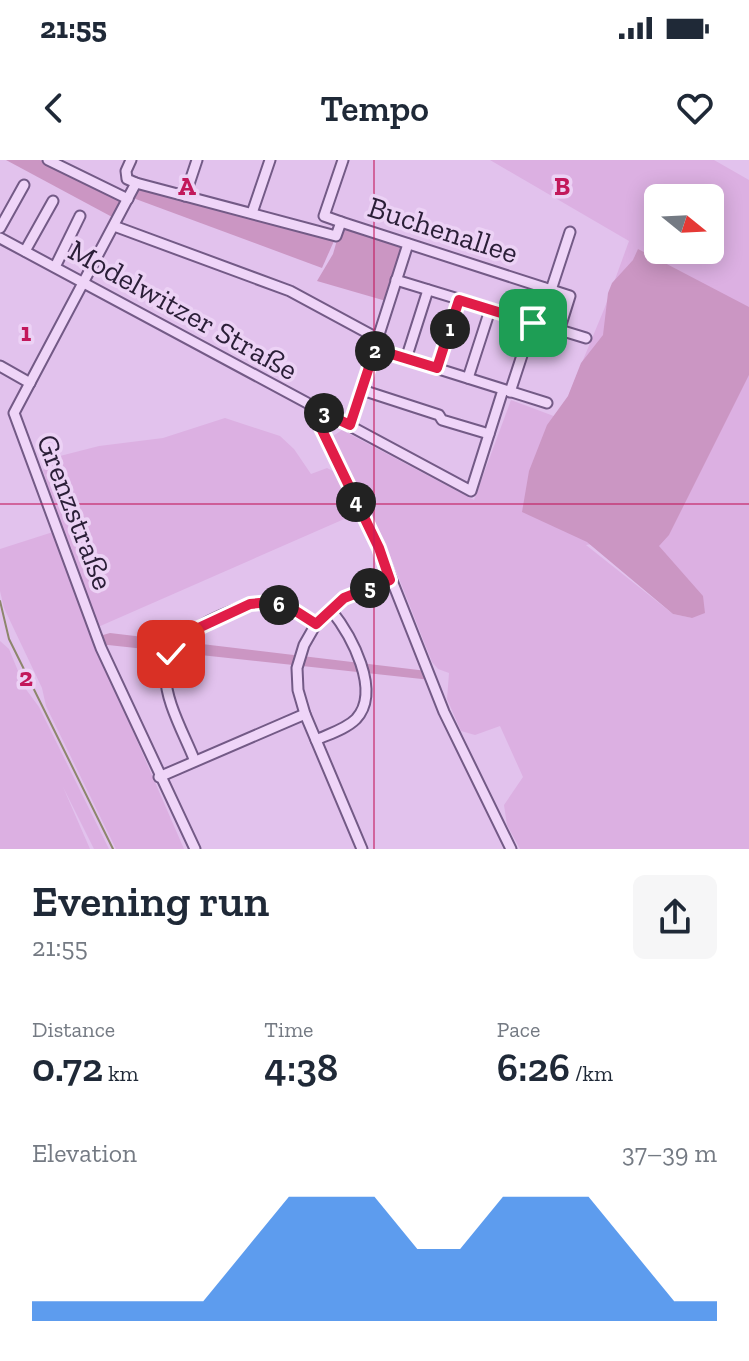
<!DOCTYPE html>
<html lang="en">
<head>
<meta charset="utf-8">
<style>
  :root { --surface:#fff; --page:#f6f6f7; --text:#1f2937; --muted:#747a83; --accent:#1a73e8 }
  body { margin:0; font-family:"Zilla Slab",serif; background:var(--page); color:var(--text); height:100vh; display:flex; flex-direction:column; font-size:30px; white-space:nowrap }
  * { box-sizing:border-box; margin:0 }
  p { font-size:26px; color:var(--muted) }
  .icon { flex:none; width:44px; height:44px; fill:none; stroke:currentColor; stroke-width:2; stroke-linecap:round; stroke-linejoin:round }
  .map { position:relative; height:689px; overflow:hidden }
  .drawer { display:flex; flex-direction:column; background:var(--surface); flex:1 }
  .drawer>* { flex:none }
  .needle { width:52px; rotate:108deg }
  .controls { position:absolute; left:644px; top:24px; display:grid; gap:16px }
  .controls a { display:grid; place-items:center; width:80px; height:80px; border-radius:12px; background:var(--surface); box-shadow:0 4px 20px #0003; font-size:40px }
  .pin { position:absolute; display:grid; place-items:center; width:68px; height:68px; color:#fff; margin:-34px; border-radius:16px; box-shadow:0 4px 12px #0006 }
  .km { position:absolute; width:40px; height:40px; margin:-20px; border-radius:50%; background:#222; color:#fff; font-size:22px; line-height:40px; text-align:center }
  .round { display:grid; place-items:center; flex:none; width:84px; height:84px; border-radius:12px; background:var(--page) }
  .summary { display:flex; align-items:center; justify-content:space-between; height:136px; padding:0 32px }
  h1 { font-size:44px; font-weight:600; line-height:60px }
  .metrics { display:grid; grid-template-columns:repeat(3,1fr); gap:12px; height:136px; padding:8px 32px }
  .metrics div { display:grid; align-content:center }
  .metrics b { font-size:40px; font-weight:600 }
  .metrics small { font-size:22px; font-weight:400 }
  .metrics p { font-size:22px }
  .chart { height:224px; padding:16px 32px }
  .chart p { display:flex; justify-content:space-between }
  .chart svg { width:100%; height:144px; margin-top:8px; fill:var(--accent); opacity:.7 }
  .status { display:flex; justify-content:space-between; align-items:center; height:56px; padding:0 40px; background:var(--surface); direction:ltr }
  .status svg { height:22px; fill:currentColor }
  header { display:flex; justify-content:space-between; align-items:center; height:104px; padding:0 32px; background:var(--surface); font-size:36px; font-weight:600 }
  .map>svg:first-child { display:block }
  .farmland { fill:#dcb0e2; fill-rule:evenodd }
  .green { fill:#cb96c3 }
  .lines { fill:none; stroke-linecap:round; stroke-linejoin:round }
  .stream { stroke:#8d866c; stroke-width:2 }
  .minor-casing { stroke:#735a86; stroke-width:13 }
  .minor { stroke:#efd5f8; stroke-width:9 }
  .route-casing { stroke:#fff; stroke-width:16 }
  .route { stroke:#e11d48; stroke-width:10 }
  .grid { fill:none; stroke:#c2185b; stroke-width:2; stroke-opacity:0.55 }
  .labels { text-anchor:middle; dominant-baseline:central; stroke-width:7; stroke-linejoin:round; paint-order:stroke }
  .street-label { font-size:30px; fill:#2a1e37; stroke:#ecd2f5 }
  .grid-label { font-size:26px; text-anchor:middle; font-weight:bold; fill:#c2185b; stroke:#ecd2f5; stroke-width:7; stroke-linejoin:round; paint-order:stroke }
</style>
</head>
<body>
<div class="status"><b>21:55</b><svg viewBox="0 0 49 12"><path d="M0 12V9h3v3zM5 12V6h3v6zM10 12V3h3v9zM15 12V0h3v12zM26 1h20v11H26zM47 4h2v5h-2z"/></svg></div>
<header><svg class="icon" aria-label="back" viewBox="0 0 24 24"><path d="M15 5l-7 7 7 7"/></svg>Tempo<svg class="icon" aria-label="heart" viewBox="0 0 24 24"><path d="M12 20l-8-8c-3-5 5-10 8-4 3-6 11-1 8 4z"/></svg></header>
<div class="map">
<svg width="749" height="689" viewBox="0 0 749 689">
  <rect width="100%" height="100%" fill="#e2c2ed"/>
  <g class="farmland">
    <path d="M 490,0 L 714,0 L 749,20 L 749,689 L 520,689 L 507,665 L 504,645 L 523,617 L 500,566 L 475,575 L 461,571 L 447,539 L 449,513 L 438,509 L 432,502 L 385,383 L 333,276 L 342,270 L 474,340 L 511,240 L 559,258 L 605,147 L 629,81 ZM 658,38 L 710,38 L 710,90 L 658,90 ZM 648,375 L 692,458 L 673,454 L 586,385 Z"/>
    <polygon points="225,258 280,276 294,289 311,314 327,308 337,313 358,353 98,467 61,372 43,310 60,296 99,286 163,278"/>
    <polygon points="53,372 95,482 94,489 98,491 184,689 116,689 46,546 42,528 4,448 0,431 0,389"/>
    <polygon points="0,481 9,489 25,528 39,547 109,689 94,689 63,627 90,689 0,689"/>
  </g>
  <g class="green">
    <polygon points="6,0 40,0 123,41 114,58"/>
    <polygon points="142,27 334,81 322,108 133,38 139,28"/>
    <polygon points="341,66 400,85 402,92 386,141 317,121 333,94"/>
    <polygon points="638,89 749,147 749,215 669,375 659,386 703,436 705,453 692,458 673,454 587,382 522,352 529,311 547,265 568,236 581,203 603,175 608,133 612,123 633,100"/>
    <polygon points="110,473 427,511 431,520 108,485 101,488 96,477"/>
  </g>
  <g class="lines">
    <polyline class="stream" points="0,441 9,479 113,689"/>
    <g class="minor-casing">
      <g id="minor">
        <polyline points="48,0 128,39"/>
        <polyline points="131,0 126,11 127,19 136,23 336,76 341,62 570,136 559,171"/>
        <polyline points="136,23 14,253 101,488 195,689"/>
        <polyline points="185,36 197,0"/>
        <polyline points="252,53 270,0"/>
        <polyline points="341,62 324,56 343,0"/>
        <polyline points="114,66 290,131 377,178"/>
        <polyline points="0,68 24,25"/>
        <polyline points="0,78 471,331 503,230"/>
        <polyline points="25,91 53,41"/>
        <polyline points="55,107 80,56"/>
        <polyline points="396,120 586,178"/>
        <polyline points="551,130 570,72"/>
        <polyline points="375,189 547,243"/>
        <polyline points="406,199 428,130"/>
        <polyline points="0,206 30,223"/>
        <polyline points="437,208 459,140"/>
        <polyline points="468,218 490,150"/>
        <polyline points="362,230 439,255 442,260 489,274"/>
        <polyline points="510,232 544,128"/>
        <polyline points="318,250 321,268 379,388 444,552 511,689"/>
        <polyline points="350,265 408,84"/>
        <path d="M 316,580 C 329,574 346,569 356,559 C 382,531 351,475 331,450"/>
        <path d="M 194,599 C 185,576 163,537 166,512 C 169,496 178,480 192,471 C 208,460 253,439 272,442 C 289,445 302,455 316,464"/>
        <polyline points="159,617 305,554"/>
        <polyline points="362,689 305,554 298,530 297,508 304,485 316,464 344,438 390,420"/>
      </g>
    </g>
    <use href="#minor" class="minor"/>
  </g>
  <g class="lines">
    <g class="route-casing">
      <polyline id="route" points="171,494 192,471 250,444 270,442 291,448 316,464 344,438 390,420 379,388 321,268 318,250 350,265 375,189 437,208 459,140 533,163"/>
    </g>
    <use href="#route" class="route"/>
  </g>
  <path class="grid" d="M 374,0 L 374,689M 0,344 L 749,344"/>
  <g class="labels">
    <g class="street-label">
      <text transform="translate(443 70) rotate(18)">Buchenallee</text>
      <text transform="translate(183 150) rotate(29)">Modelwitzer Straße</text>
      <text transform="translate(75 352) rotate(69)">Grenzstraße</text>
    </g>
  </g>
  <g class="grid-label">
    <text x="187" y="35">A</text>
    <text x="562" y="35">B</text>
    <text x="26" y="181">1</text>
    <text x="26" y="526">2</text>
  </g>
</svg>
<div class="controls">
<a><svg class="needle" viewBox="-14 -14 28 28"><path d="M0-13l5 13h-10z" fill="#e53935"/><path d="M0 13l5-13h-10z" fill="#747a83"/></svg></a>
</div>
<div class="pin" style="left:533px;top:163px;background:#1e9e55"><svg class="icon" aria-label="arrive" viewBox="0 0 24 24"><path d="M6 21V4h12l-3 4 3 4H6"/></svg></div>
<div class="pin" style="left:171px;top:494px;background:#d93025"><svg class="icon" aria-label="check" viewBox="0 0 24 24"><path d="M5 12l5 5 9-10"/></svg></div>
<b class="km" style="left:450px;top:169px">1</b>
<b class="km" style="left:375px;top:191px">2</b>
<b class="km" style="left:324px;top:253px">3</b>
<b class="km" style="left:356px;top:342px">4</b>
<b class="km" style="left:370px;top:428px">5</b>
<b class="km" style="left:279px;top:445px">6</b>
</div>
<section class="drawer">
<div class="summary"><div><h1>Evening run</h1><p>21:55</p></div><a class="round"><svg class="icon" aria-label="share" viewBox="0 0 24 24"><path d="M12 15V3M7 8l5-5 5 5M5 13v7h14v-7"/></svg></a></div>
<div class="metrics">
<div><p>Distance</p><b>0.72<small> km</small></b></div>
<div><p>Time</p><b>4:38</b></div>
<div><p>Pace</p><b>6:26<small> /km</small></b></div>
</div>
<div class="chart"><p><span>Elevation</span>37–39 m</p>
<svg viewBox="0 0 160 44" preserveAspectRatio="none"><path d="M0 44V38L10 38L20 38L30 38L40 38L50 22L60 6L70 6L80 6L90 22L100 22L110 6L120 6L130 6L140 22L150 38L160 38V44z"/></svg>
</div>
</section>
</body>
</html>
